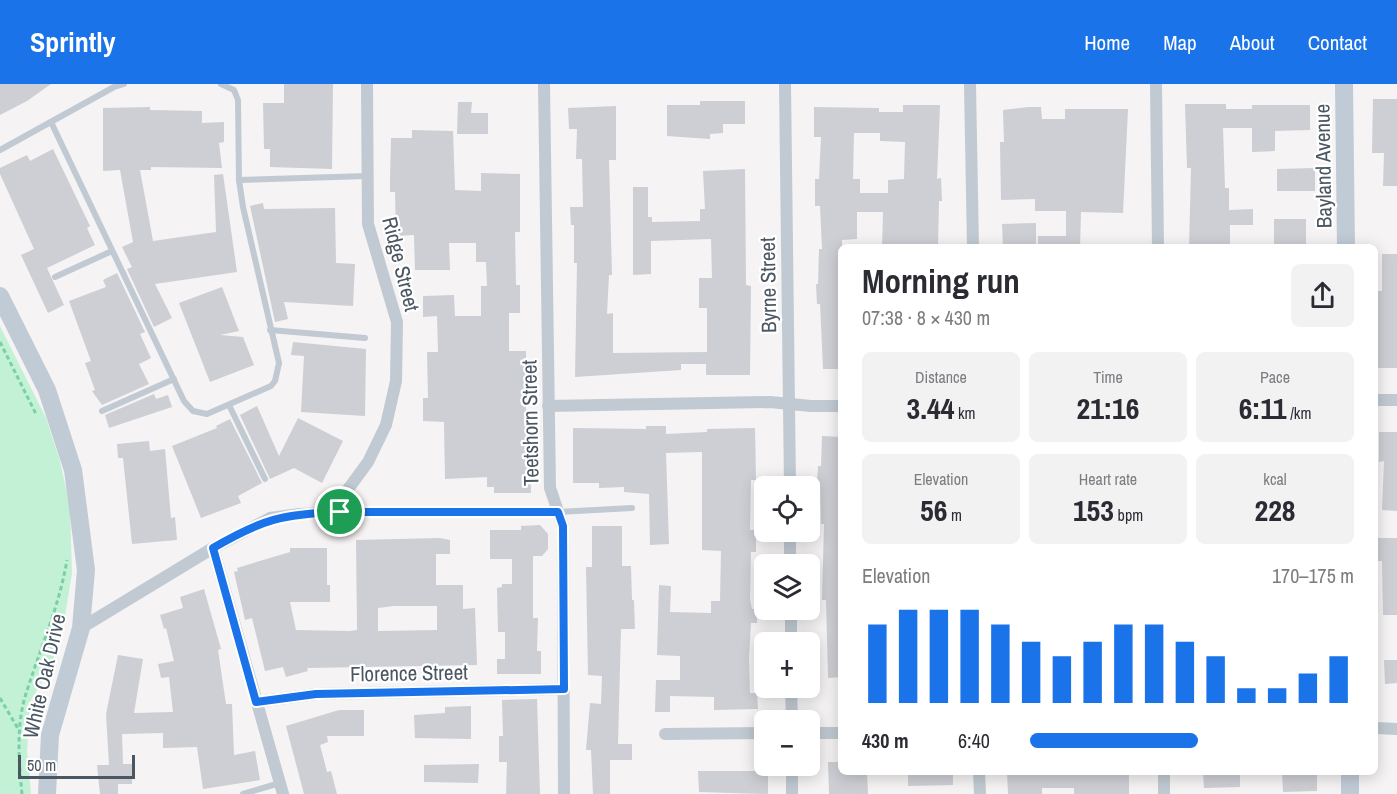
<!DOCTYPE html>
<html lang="en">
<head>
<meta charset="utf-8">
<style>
  :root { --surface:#fff; --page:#f2f2f3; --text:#2b2b33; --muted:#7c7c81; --accent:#1a73e8 }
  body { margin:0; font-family:"Archivo Narrow",sans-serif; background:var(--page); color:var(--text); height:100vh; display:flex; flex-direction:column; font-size:22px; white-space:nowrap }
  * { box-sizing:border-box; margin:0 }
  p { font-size:20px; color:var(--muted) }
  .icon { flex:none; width:33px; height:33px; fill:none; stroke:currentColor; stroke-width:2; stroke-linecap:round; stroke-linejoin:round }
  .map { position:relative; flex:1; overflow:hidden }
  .sheet { position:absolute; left:838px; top:160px; width:540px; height:531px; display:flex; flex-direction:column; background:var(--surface); border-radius:9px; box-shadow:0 3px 15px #0003 }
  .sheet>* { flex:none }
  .controls { position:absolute; left:754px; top:392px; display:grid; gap:12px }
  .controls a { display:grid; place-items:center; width:66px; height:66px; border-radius:9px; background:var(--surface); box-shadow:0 3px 15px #0003; font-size:30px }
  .scale { position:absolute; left:18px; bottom:15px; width:117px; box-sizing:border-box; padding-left:6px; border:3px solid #4a5661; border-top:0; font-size:16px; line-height:21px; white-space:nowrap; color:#4a5661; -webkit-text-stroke:4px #fff; paint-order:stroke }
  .pin { position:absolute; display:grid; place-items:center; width:51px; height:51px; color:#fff; margin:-26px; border:3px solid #fff; border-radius:50%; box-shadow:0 2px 6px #0007 }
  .round { display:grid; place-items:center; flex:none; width:63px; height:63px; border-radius:9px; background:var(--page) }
  .head { display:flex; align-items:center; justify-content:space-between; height:102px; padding:0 24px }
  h1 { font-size:33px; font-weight:700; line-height:45px }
  .figures { display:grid; grid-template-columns:repeat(3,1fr); gap:9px; height:102px; padding:6px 24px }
  .figures div { display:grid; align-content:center; border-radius:9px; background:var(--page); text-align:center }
  .figures b { font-size:30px; font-weight:700 }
  .figures small { font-size:16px; font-weight:400 }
  .figures p { font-size:16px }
  .chart { height:168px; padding:12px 24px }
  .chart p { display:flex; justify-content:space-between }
  .chart svg { width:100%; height:108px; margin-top:6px; stroke:var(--accent); stroke-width:6 }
  ul { padding:0 24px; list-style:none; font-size:20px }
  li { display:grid; grid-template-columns:96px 72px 1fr; align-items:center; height:45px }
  li i { height:15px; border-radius:8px; background:var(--accent) }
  header { display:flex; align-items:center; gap:36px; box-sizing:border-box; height:84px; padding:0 30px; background:var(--accent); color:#fff }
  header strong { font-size:28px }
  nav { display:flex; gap:33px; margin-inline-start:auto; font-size:21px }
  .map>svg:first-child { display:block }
  .green { fill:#c3f1d5 }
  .building { fill:#cdcfd5; fill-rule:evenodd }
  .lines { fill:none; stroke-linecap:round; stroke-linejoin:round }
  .path { stroke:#7ad0a6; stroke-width:3; stroke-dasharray:4.5 3; stroke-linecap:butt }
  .lane { stroke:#c1cad2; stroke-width:6 }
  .street { stroke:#c1cad2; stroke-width:12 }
  .secondary { stroke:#c1cbd6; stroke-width:18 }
  .route-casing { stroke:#fff; stroke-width:12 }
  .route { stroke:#1a73e8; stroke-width:8 }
  .labels { text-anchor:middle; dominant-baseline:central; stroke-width:4.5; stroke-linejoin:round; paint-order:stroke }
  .street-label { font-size:21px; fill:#4a5661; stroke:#fff }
</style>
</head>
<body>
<header>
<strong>Sprintly</strong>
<nav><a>Home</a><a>Map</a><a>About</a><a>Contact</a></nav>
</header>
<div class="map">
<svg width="1397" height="710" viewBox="0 0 1397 710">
  <rect width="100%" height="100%" fill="#f5f3f3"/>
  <polygon class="green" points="0,242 46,334 60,377 70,424 72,489 65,532 51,583 31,616 27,666 31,710 0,710"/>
  <g class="building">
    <polygon points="0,0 51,0 27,17 0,31"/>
    <polygon points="284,0 333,0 332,85 270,83 270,65 264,65 263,19 284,19"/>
    <polygon points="1373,15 1397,15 1397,102 1383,102 1384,69 1372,69"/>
    <polygon points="700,17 745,17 745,40 723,40 723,49 710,50 710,55 667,52 667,21 700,21"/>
    <polygon points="458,18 472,18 471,29 488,29 488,50 457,50"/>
    <polygon points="1185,20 1226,20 1226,25 1252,25 1252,21 1310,21 1310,46 1275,47 1275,67 1252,68 1252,44 1223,44 1225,104 1229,104 1229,126 1253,125 1253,141 1230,141 1230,164 1189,164 1191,84 1187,84"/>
    <path d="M 903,21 L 940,21 L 937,95 L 941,94 L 942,117 L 939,117 L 938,162 L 882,164 L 883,128 L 857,128 L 857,155 L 842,156 L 842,285 L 823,285 L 820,220 L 817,220 L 816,200 L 818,200 L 819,165 L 822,165 L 820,122 L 815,122 L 815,95 L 819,95 L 821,53 L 814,53 L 814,23 L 879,24 L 879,28 L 903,28 ZM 854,49 L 880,49 L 880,57 L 905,58 L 904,95 L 888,96 L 888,109 L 860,109 L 860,95 L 853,95 Z"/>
    <polygon points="616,22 616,76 609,76 612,191 609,191 607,230 613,229 613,269 707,268 707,224 699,224 699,194 712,194 711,155 651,157 651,190 633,191 633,103 648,103 648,133 652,133 652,138 700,137 700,125 705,125 703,87 745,85 746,201 751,202 750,291 706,291 706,280 681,280 681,286 575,293 577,179 574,179 574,141 571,141 570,123 583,123 582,75 576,75 577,45 569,45 568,24"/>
    <polygon points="150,23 150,26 202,27 202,39 224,38 224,58 219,59 222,84 151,83 151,86 140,86 153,157 216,148 214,91 223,90 237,188 155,200 172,234 154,243 127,185 132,183 122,163 133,158 120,86 103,87 103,24"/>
    <polygon points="1028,23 1041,23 1042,35 1065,35 1065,25 1128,25 1123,129 1081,128 1080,164 1038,164 1038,152 1066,152 1066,127 1035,127 1035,115 1001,116 1000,58 1004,58 1003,26"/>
    <polygon points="412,46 453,47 455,106 481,107 481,89 520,90 520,148 515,148 516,201 520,201 520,229 509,229 509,267 526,267 526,374 530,374 531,409 494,409 494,403 487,403 487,393 445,395 444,338 423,337 423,314 428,314 427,268 438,268 437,232 423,233 423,212 454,211 455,232 481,232 481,202 487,202 486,178 476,178 476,159 449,159 450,186 415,186 414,151 396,152 395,108 390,108 390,95 391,54 412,54"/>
    <polygon points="53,65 90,142 87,144 95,161 47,184 64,221 48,229 21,171 34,165 0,90 0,84 27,71 30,77"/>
    <polygon points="1315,84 1315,107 1277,107 1277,85"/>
    <polygon points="263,119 264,125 335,124 336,179 355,180 353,222 284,218 288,235 275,238 250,122"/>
    <rect x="1274" y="135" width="32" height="25"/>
    <polygon points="1036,139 1036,164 1003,164 1002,140"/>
    <polygon points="1382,170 1397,170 1397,284 1378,284 1377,207 1382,207"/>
    <polygon points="117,189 145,248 140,250 151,274 139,280 149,300 102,321 92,307 95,306 85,279 91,277 69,217 106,203 103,196"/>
    <polygon points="222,203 239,247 220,251 243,253 254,281 210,298 179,219"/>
    <polygon points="293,258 366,265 365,332 301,328 304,272 291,271"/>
    <polygon points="154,310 156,315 168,311 172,323 109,344 105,331"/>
    <polygon points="257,322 279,372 298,334 343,357 322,399 294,384 270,395 240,331"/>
    <polygon points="230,335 262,399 238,412 241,419 201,434 172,362 217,344 216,342"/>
    <polygon points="646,342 666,342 666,350 707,348 707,345 755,344 756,396 751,396 750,446 756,446 756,468 751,468 750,516 752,525 757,525 757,539 751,539 749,574 750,609 757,609 758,625 714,626 714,613 670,612 670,628 655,628 656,596 680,596 680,572 657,571 659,501 671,502 670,528 711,529 711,517 720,517 721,467 702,466 702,368 666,369 669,460 650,461 649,410 624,408 624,403 599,404 599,399 573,399 573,344 646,345"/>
    <polygon points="1379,348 1397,348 1397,427 1382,426 1384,377 1379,378"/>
    <polygon points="822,352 842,353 842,593 828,594 826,516 822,516 824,440 821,440 820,398 817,398 818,382 821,382"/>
    <polygon points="149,357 150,367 165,365 171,434 175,433 177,456 132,460 123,374 118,374 117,360"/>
    <polygon points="540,441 548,450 548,465 542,472 533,472 533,534 538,534 537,567 541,567 541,590 497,590 497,575 505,575 505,548 498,548 497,504 502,503 502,500 512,500 512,475 490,475 490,446 521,446 521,442"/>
    <polygon points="592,442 622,442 622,482 631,482 632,516 634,516 635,545 621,545 618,660 632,660 632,676 610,676 610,710 593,710 591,666 586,666 590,619 601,620 602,592 588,591 586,483 592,483"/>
    <path d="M 440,454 L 450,456 L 450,470 L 436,470 L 436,501 L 463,501 L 463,525 L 475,524 L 477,581 L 307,584 L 308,587 L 286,593 L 283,583 L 265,587 L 252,534 L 245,536 L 234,488 L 238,487 L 237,484 L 290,468 L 290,464 L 327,464 L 327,501 L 330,501 L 330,518 L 290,518 L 296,546 L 349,547 L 357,546 L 356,456 ZM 394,522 L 437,522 L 437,546 L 378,547 L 378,524 Z"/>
    <polygon points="1376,454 1397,454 1397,531 1383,531 1382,477 1377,477"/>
    <polygon points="204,505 221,565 218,566 226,620 232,620 234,671 255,667 260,696 203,705 197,663 163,664 163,649 122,650 123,680 132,680 132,700 118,700 118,710 100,710 97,681 109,681 106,630 118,571 143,575 134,629 173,628 169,593 161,594 158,580 174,577 166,544 164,545 160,531 183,524 180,513"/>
    <polygon points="1384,576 1397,576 1397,599 1385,600"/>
    <polygon points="537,615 540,710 506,710 507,678 499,678 499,652 503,652 502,616"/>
    <polygon points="471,622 471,655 415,654 414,631 445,629 445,623"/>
    <polygon points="339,626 364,626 364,652 327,652 328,658 320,661 327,688 331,687 337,710 304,710 286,642"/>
    <polygon points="828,678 842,678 842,688 867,688 868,710 829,710"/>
    <polygon points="479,680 478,699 424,698 424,681"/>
    <polygon points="698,687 768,687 768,710 699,708"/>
    <polygon points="908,688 953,688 953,701 908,702"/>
    <polygon points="1007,688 1129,688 1129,710 1074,710 1074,704 1042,704 1042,710 1008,710"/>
    <polygon points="1203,688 1240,688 1240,703 1204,704"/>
    <polygon points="1282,688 1317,688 1317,707 1283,708"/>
  </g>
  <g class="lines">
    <g class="path">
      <polyline points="0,258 36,330"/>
      <polyline points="0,614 20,648"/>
      <path d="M 22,710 C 19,679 16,644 25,613 C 39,567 59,524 67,476"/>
    </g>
    <g class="lane">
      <polyline points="51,38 184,317 193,327 207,330 271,302 275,297 279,279 243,123 239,96 238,16 234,6 221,0"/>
      <polyline points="0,66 114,3 124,0"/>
      <polyline points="239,96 367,92"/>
      <polyline points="55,193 112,167"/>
      <polyline points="270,246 365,254"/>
      <polyline points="229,321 265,395"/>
      <polyline points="102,327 174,295"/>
      <polyline points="558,428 632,424"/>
      <polyline points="243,710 280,699"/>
    </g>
    <g class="street">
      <polyline points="544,0 550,404 563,442 564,710"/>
      <polyline points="785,0 790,402"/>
      <polyline points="970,0 973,164"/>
      <polyline points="1156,0 1158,164"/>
      <polyline points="1376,316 1397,316"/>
      <polyline points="548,322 770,318 811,322 842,322"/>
      <polyline points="340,428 346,408 368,378 386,341 396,297 397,238 368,140 367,0"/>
      <polyline points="790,447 790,480"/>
      <polyline points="213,464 283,710"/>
      <polyline points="791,525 791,558"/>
      <polyline points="81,544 213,464 270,434 299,430 340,428 558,428"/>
      <polyline points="791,603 792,636"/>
      <polyline points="256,618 316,610 564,605"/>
      <polyline points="1376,644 1397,645"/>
      <polyline points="810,649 842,649"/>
      <polyline points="665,650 765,649"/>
      <polyline points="792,681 792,710"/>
      <polyline points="979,688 980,710"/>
      <polyline points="1164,688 1164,710"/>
    </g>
    <g class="secondary">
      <polyline points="1344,0 1346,164"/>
      <polyline points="0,212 47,306 73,386 86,486 81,544 50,651 47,710"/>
      <polyline points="1350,688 1350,710"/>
    </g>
  </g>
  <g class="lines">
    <g class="route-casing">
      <path id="route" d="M 340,428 L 558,428 L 563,442 L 564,605 L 316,610 L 256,618 L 213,464 C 263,435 282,430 340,428 Z"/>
    </g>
    <use href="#route" class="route"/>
  </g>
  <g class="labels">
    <g class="street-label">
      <text transform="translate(1323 82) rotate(-91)">Bayland Avenue</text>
      <text transform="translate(401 180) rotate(76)">Ridge Street</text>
      <text transform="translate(768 201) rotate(-91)">Byrne Street</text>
      <text transform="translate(530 339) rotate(-91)">Teetshorn Street</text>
      <text transform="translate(409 589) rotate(-1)">Florence Street</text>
      <text transform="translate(44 592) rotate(-77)">White Oak Drive</text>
    </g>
  </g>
</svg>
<div class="controls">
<a><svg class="icon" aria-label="locate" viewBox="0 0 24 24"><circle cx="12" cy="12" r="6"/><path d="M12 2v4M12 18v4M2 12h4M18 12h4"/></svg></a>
<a><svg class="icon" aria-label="layers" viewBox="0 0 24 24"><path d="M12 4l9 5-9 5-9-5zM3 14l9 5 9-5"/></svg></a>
<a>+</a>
<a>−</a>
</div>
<div class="scale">50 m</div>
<div class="pin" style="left:340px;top:428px;background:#1e9e55"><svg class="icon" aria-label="arrive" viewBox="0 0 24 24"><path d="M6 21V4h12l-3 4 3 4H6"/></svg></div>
<section class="sheet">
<div class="head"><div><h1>Morning run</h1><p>07:38 · 8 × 430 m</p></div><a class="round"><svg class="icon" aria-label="share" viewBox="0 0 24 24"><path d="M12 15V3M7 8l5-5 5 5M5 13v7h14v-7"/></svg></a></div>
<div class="figures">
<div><p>Distance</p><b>3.44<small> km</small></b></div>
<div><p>Time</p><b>21:16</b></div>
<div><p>Pace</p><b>6:11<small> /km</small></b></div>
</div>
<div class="figures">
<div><p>Elevation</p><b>56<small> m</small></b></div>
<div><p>Heart rate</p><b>153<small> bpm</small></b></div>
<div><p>kcal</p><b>228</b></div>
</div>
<div class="chart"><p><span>Elevation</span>170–175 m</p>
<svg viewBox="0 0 160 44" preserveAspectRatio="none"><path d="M5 44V12M15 44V6M25 44V6M35 44V6M45 44V12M55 44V19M65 44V25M75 44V19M85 44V12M95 44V12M105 44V19M115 44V25M125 44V38M135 44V38M145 44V32M155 44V25"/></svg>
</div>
<ul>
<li><b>430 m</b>6:40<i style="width:52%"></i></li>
</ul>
</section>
</div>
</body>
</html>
